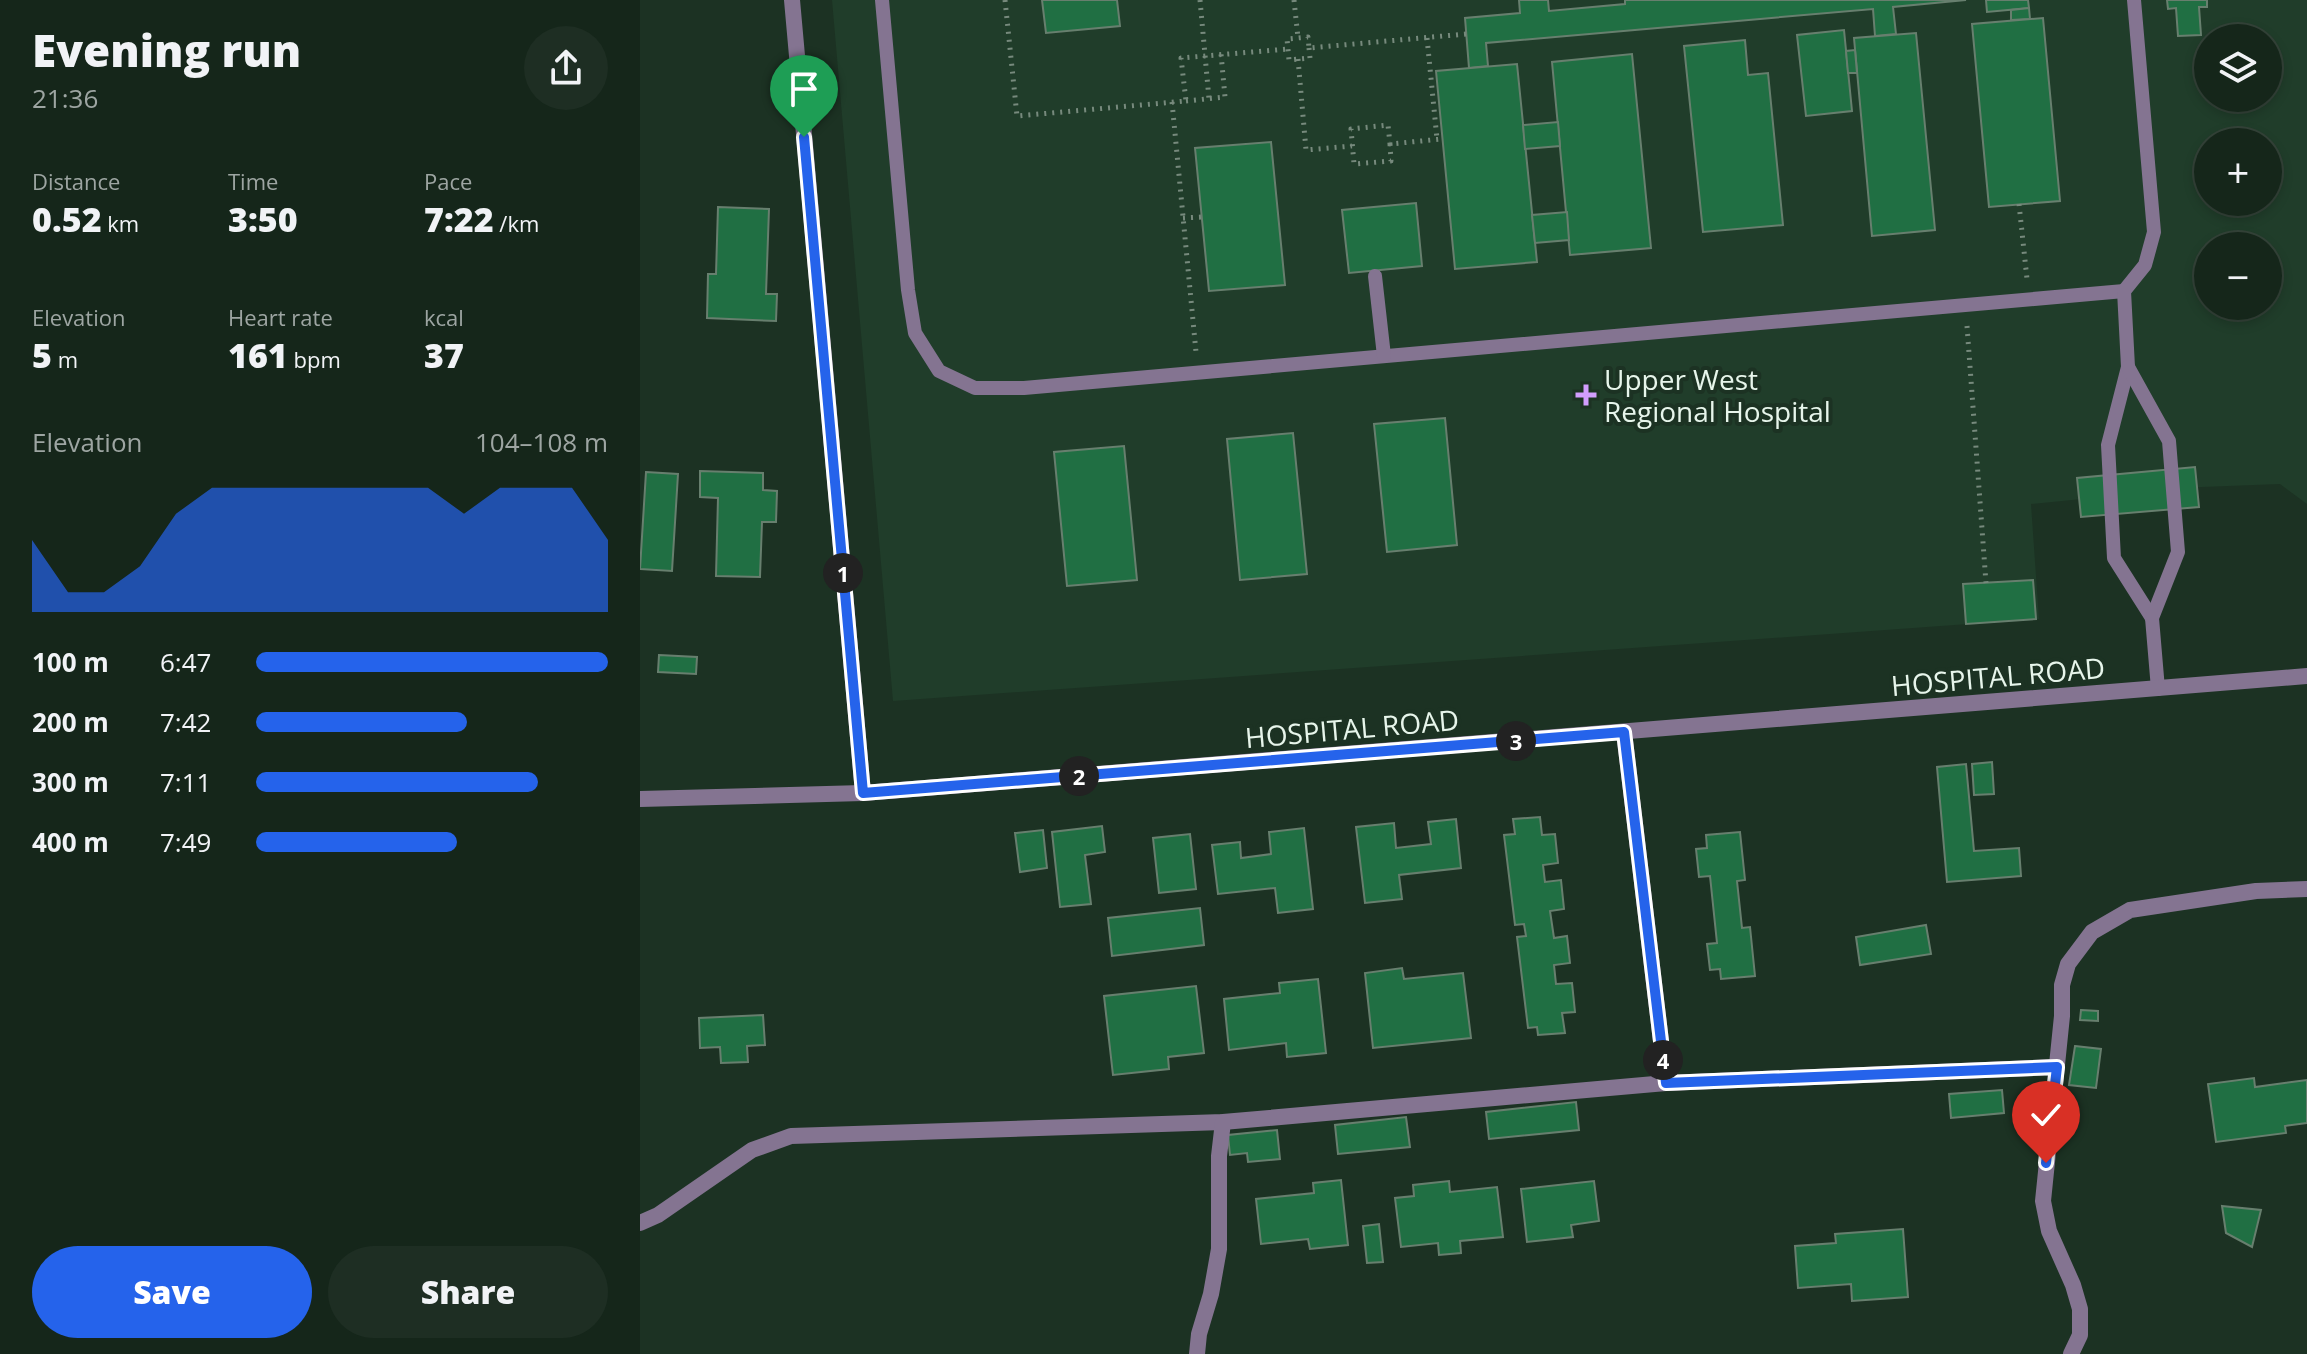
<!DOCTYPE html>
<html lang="en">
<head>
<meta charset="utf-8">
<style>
  :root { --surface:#15261a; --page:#1e2e23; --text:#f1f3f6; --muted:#9da5a2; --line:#344339; --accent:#2563eb }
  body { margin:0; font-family:"Open Sans",sans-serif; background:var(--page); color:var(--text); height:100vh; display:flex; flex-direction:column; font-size:30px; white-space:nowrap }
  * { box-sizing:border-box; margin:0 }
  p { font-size:26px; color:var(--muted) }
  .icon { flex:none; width:44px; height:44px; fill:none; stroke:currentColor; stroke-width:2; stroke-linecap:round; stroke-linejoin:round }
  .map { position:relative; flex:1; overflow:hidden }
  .details { display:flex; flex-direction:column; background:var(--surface); width:640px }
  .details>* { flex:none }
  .fabs { position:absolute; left:1554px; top:24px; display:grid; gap:16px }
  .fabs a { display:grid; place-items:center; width:88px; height:88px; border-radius:50%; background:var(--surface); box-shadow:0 4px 12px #0003,0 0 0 2px var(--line); font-size:40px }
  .pin { position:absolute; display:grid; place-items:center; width:68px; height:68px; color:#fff; margin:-82px -34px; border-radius:50% 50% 50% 0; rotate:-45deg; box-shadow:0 0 8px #0007 }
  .pin .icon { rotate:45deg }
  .km { position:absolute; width:40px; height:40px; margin:-20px; border-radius:50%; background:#222; color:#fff; font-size:22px; line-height:40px; text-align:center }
  .round { display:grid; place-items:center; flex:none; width:84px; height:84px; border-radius:42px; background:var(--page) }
  .head { display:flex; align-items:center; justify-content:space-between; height:136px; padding:0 32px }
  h1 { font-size:44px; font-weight:800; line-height:60px }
  .stats { display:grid; grid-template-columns:repeat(3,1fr); gap:12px; height:136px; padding:8px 32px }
  .stats div { display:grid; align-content:center }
  .stats b { font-size:34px; font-weight:800 }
  .stats small { font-size:22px; font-weight:400 }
  .stats p { font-size:22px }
  .chart { height:224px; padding:16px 32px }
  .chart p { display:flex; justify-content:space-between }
  .chart svg { width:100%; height:144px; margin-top:8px; fill:var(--accent); opacity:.7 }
  .cta { display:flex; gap:16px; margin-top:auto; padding:16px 32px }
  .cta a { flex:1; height:92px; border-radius:48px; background:var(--accent); color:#fff; font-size:32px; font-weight:800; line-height:92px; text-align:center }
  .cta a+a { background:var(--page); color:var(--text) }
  ul { padding:0 32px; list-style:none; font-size:26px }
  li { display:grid; grid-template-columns:128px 96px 1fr; align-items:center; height:60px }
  li i { height:20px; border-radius:10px; background:var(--accent) }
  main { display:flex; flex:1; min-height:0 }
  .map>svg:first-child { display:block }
  .built { fill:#203d2a; fill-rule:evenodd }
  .building { fill:#206f43; stroke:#677f6e; stroke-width:2 }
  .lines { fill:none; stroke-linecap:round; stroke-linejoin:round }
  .path { stroke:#778a7d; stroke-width:5; stroke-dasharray:2 6; stroke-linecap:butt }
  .service { stroke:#847491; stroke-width:14 }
  .minor { stroke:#847491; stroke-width:16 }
  .route-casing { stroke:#fff; stroke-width:16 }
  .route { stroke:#2563eb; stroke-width:10 }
  .poi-dot { fill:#d29dfd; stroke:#1c3223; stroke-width:3 }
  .labels { text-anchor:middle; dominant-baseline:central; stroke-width:8; stroke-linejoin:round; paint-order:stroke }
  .poi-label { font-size:28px; fill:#e7f5eb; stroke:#1c3223; text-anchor:start }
  .street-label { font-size:28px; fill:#e7f5eb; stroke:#1c3223 }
</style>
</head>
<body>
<main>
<section class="details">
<div class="head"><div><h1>Evening run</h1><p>21:36</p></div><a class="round"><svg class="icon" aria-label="share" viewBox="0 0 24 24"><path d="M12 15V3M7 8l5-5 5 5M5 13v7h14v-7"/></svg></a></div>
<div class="stats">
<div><p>Distance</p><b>0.52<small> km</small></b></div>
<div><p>Time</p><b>3:50</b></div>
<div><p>Pace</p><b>7:22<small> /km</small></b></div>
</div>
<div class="stats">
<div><p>Elevation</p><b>5<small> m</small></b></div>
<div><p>Heart rate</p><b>161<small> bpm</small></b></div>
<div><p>kcal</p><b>37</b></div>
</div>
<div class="chart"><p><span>Elevation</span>104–108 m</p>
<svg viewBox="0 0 160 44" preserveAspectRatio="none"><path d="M0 44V22L10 38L20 38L30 30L40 14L50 6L60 6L70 6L80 6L90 6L100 6L110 6L120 14L130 6L140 6L150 6L160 22V44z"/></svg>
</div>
<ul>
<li><b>100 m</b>6:47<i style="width:100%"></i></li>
<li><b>200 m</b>7:42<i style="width:60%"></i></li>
<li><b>300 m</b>7:11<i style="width:80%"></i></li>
<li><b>400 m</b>7:49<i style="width:57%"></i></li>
</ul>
<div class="cta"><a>Save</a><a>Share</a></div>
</section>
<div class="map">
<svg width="1667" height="1354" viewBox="0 0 1667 1354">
  <rect width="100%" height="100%" fill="#1c3223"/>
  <path class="built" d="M 192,0 L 1667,0 L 1667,504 L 1640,484 L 1562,487 L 1391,504 L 1399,619 L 253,701 ZM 1568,38 L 1628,38 L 1628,98 L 1568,98 ZM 1568,142 L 1628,142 L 1628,202 L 1568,202 ZM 1568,246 L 1628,246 L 1628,306 L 1568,306 Z"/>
  <g class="building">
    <polygon points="402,0 477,0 480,26 406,33"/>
    <polygon points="879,0 908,0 909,11 985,4 985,0 1326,0 1253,7 1256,34 1235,36 1233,9 846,43 848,66 829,68 825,18 880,13"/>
    <polygon points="1346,0 1388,0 1389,8 1347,12"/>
    <polygon points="1527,0 1567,0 1567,7 1559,7 1561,35 1538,36 1536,8 1528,9"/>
    <polygon points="1389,8 1390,19 1371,20 1371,10"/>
    <polygon points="1403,18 1420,201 1349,207 1332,24"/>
    <polygon points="1204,30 1212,111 1166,116 1157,35"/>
    <polygon points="1276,33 1295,230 1232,236 1214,38"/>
    <polygon points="1105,40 1108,75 1128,73 1143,225 1063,232 1044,46"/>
    <polygon points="1215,50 1217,73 1208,73 1206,51"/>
    <polygon points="992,54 1011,248 930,255 912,62"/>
    <polygon points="877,64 897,262 815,269 796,71"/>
    <polygon points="918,122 920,146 885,149 883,125"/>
    <polygon points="631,142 645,285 569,291 555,148"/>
    <polygon points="776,203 782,266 709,273 702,210"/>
    <polygon points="78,207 129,209 126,294 137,294 136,321 67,318 68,274 76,274"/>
    <polygon points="927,212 929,240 895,243 892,215"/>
    <polygon points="805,418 817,545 747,552 734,424"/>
    <polygon points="653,433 667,574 600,580 587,439"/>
    <polygon points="484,446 497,580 427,586 414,452"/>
    <polygon points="1555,467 1559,507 1441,517 1437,478"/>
    <polygon points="60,471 123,473 123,490 137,491 136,522 122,522 120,577 76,576 78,498 60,497"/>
    <polygon points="6,472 38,474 32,571 0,569"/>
    <polygon points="1393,580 1396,619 1326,624 1323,584"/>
    <polygon points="19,655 57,657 56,674 18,672"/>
    <polygon points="1352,762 1354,794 1334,795 1332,764"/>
    <polygon points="1326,764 1334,851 1379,848 1381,876 1307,882 1297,767"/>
    <polygon points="900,817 902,835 915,834 918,863 903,865 905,882 921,880 924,909 910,911 914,938 927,936 930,963 914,965 916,984 932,983 935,1012 922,1013 925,1033 898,1035 897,1027 888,1028 877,937 886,936 884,924 875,925 864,835 875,834 873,819"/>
    <polygon points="816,819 821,868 759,875 762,899 725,903 716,827 754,823 756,848 791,844 788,822"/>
    <polygon points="462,826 465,852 445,855 451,904 420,907 412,832"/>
    <polygon points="664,828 673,909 638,913 635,888 578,894 572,845 600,842 601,858 631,854 629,832"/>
    <polygon points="403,830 407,868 380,872 375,833"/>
    <polygon points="1100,832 1105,880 1097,881 1102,928 1110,927 1115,976 1081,979 1080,969 1070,970 1067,944 1077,943 1070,876 1059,877 1056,849 1067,848 1066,835"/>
    <polygon points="550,834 556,889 519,893 513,838"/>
    <polygon points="560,908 564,945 472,956 468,918"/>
    <polygon points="1286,925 1291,954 1220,965 1216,937"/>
    <polygon points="762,968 764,979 823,973 831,1038 733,1048 725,973"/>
    <polygon points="678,979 686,1053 647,1057 646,1043 589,1050 584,999 640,993 639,983"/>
    <polygon points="556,986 564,1053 528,1057 529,1069 473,1075 464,996"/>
    <polygon points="1441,1010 1458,1011 1458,1021 1440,1020"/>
    <polygon points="123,1015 125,1045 107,1046 108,1062 81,1063 80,1047 60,1048 59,1018"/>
    <polygon points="1435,1046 1461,1049 1456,1088 1429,1085"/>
    <polygon points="1614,1078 1615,1087 1667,1080 1667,1123 1645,1126 1646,1133 1576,1142 1568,1084"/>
    <polygon points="1362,1090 1364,1113 1311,1118 1309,1094"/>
    <polygon points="936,1102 939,1130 849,1139 846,1112"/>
    <polygon points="766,1117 770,1147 698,1154 695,1125"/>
    <polygon points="637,1130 640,1159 608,1162 607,1153 590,1155 588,1135"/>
    <polygon points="701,1180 708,1245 670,1249 668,1239 621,1244 616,1199 674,1193 673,1183"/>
    <polygon points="809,1181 810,1192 857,1187 863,1237 820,1241 821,1253 799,1255 798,1243 761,1247 755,1198 774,1196 773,1185"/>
    <polygon points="954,1181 959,1221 931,1225 933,1237 887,1242 881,1189"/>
    <polygon points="1582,1206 1621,1210 1612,1247 1586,1233"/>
    <polygon points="739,1224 743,1262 727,1263 723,1226"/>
    <polygon points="1263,1229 1268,1297 1212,1301 1211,1284 1158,1288 1155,1246 1196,1243 1195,1234"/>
  </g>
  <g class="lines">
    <g class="path">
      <polyline points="365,0 377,116 546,101 541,58 648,49"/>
      <polyline points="560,0 569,99"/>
      <polyline points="654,0 658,38"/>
      <polyline points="787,38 797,139"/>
      <polyline points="669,48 670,58 649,60 647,39 668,37 669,48 826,34"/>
      <polyline points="658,59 666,150 712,146"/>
      <polyline points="546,101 585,97 581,54"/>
      <polyline points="532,102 556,352"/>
      <polyline points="750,144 751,161 714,164 711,129 748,125 750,144 802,139"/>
      <polyline points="1379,204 1387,279"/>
      <polyline points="543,218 562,217"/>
      <polyline points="1327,326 1346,583"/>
    </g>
    <g class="service">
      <polyline points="242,0 268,290 275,333 299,371 335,388 384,388 1484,291"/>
      <polyline points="1494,0 1514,232 1505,265 1484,291 1488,367 1468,445 1474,558 1512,618"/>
      <polyline points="735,276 744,356"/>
      <polyline points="1488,367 1529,441 1538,552 1512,618 1518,689"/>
    </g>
    <g class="minor">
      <polyline points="152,0 223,793"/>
      <polyline points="984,732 1026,1083"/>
      <polyline points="0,799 223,793 1667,676"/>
      <polyline points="0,1223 18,1215 112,1150 151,1136 583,1122 1026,1083 1417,1067"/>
      <polyline points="557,1354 559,1334 571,1294 579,1249 579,1156 583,1122"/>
      <polyline points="1431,1354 1440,1335 1440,1309 1433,1285 1409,1231 1403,1201 1422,1016 1422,985 1428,964 1452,932 1490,910 1616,891 1667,889"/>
    </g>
  </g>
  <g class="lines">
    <g class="route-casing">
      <polyline id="route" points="164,137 223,793 984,732 1026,1083 1417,1067 1406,1163"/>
    </g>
    <use href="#route" class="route"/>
  </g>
  <path class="poi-dot" d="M942 383h8v8h8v8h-8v8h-8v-8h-8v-8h8z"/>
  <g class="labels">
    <g class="poi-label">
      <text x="964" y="379">Upper West<tspan x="964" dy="32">Regional Hospital</tspan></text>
    </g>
    <g class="street-label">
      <text transform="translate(1358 676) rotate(-5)">HOSPITAL ROAD</text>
      <text transform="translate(712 728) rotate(-5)">HOSPITAL ROAD</text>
    </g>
  </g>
</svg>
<div class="fabs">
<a><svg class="icon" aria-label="layers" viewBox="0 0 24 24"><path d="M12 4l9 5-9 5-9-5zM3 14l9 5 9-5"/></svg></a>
<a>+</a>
<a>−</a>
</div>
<div class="pin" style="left:164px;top:137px;background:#1e9e55"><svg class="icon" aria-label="arrive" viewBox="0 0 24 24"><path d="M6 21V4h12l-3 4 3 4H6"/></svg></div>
<div class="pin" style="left:1406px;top:1163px;background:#d93025"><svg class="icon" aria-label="check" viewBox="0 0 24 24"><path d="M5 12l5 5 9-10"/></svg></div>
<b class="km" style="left:203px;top:573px">1</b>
<b class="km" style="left:439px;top:776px">2</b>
<b class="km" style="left:876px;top:741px">3</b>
<b class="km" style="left:1023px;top:1060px">4</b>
</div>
</main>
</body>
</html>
